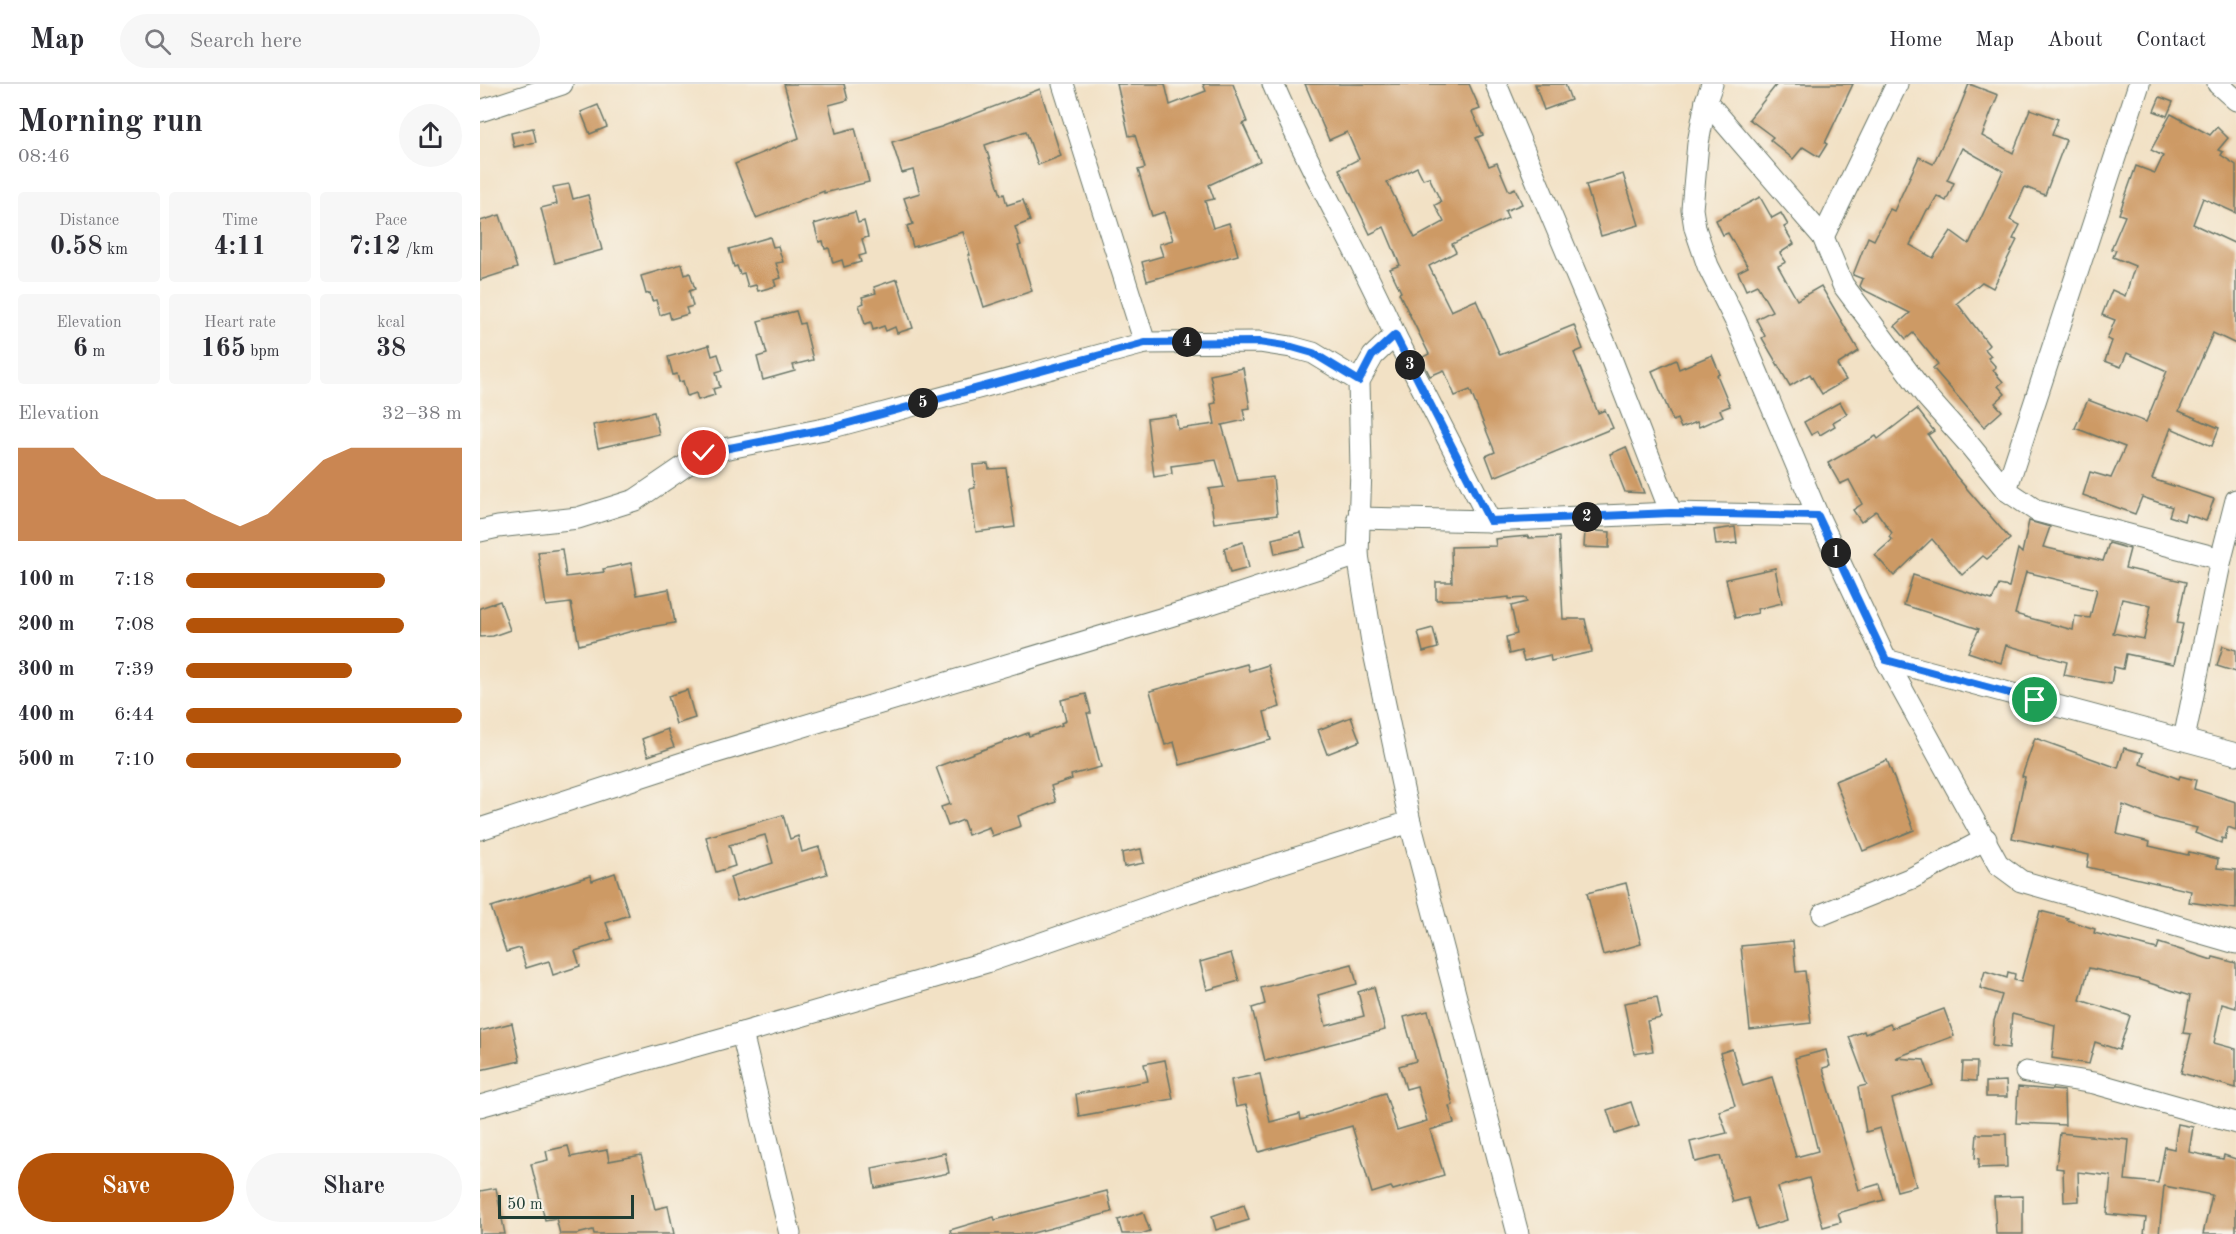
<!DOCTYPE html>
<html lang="en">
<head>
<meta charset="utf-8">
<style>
  :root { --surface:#fff; --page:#f7f7f7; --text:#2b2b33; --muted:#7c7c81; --line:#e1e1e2; --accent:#b45309 }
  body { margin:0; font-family:"Old Standard TT",serif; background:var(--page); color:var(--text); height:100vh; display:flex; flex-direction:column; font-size:22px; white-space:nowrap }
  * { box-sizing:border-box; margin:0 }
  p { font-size:20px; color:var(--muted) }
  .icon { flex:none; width:33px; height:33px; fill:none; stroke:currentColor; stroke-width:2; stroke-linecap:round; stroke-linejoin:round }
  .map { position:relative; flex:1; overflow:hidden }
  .sheet { display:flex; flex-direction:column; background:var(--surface); width:480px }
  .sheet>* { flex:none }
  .scale { position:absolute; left:18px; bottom:15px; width:136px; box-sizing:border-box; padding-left:6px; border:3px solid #1f3d34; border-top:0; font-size:16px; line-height:21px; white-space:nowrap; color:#1f3d34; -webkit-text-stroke:4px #f7f3e8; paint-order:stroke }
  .pin { position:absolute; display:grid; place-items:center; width:51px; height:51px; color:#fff; margin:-26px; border:3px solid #fff; border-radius:50%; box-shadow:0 2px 6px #0007 }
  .km { position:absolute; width:30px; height:30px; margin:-15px; border-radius:50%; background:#222; color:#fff; font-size:16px; line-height:30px; text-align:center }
  .round { display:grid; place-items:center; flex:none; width:63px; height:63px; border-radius:32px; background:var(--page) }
  .head { display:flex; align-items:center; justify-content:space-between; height:102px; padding:0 18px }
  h1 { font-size:33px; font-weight:700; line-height:45px }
  .figures { display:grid; grid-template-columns:repeat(3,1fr); gap:9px; height:102px; padding:6px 18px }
  .figures div { display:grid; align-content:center; border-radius:6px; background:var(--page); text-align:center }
  .figures b { font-size:26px; font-weight:700 }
  .figures small { font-size:16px; font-weight:400 }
  .figures p { font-size:16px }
  .chart { height:168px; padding:12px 18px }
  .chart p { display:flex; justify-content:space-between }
  .chart svg { width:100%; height:108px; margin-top:6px; fill:var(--accent); opacity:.7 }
  .primary-button { display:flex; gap:12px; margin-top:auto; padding:12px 18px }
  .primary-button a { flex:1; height:69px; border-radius:36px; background:var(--accent); color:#fff; font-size:24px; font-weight:700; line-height:69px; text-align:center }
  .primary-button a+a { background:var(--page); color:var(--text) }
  ul { padding:0 18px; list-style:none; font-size:20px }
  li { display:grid; grid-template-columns:96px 72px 1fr; align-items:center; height:45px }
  li i { height:15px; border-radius:8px; background:var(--accent) }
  header { display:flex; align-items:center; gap:36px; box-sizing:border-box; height:84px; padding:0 30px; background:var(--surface); border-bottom:2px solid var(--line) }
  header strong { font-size:28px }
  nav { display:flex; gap:33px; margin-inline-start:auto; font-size:21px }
  .search { width:420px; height:54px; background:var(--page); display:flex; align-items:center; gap:15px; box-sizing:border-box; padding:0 21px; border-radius:33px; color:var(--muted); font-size:22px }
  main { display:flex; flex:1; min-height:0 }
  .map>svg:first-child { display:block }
  .building { fill:#cd9a65; fill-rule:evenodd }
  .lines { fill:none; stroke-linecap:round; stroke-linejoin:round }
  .minor-casing { stroke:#697667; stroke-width:23 }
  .minor { stroke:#fff; stroke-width:21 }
  .route-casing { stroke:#fff; stroke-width:12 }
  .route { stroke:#1a73e8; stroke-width:8 }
</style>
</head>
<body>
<header>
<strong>Map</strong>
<div class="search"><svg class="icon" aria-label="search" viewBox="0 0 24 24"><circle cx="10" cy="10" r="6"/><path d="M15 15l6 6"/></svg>Search here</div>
<nav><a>Home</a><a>Map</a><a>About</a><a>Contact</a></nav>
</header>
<main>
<section class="sheet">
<div class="head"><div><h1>Morning run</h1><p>08:46</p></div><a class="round"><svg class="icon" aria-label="share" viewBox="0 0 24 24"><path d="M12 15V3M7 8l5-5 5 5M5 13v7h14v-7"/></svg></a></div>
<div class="figures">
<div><p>Distance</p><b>0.58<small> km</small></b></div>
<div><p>Time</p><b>4:11</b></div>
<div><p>Pace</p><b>7:12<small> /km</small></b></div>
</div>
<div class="figures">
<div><p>Elevation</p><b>6<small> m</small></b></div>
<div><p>Heart rate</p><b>165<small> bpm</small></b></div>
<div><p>kcal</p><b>38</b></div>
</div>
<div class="chart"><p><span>Elevation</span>32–38 m</p>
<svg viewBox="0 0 160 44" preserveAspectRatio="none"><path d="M0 44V6L10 6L20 6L30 17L40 22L50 27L60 27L70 33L80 38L90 33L100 22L110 11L120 6L130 6L140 6L150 6L160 6V44z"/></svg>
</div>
<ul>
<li><b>100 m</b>7:18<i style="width:72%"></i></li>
<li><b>200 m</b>7:08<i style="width:79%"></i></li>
<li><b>300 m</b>7:39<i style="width:60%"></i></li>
<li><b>400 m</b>6:44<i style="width:100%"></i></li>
<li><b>500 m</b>7:10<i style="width:78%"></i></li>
</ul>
<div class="primary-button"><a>Save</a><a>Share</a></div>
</section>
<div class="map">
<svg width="1756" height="1150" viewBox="0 0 1756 1150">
  <rect width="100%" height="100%" fill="#f7f3e8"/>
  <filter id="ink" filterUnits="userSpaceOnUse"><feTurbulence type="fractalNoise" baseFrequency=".0167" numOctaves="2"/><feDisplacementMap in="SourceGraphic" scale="12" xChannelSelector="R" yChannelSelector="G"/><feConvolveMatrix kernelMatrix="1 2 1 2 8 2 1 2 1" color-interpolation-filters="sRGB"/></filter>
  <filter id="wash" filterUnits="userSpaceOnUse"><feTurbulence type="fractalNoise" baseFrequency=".008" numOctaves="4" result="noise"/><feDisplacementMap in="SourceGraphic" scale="24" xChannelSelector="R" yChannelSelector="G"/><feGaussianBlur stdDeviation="1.35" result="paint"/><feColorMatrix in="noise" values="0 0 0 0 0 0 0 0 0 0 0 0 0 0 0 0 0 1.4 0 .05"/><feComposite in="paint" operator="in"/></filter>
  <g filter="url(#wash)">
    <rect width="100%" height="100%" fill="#f2e1c5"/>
    <g id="blocks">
      <g class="building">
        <polygon points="304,0 364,0 368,16 349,21 356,49 375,44 389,98 344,109 344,107 276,134 255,80 319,54"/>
        <polygon points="637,0 685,0 690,21 726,7 723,0 753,0 767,38 763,40 780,77 729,101 734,115 725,117 733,144 749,139 758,171 667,197 662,178 683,172 679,160 693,156 684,128 672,132 658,86 665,84 655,51 649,52"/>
        <path d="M 825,0 L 989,0 L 1000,25 L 992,28 L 1003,51 L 996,54 L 1009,82 L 1017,79 L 1029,107 L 1035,104 L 1042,120 L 1025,127 L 1028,134 L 972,160 L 976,168 L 949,182 L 971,227 L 996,216 L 1020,271 L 1094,241 L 1103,265 L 1094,269 L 1118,329 L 1125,326 L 1133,344 L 1014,393 L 1006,372 L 1015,368 L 990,306 L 975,312 L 964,286 L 950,292 L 941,274 L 949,270 L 919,209 L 921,208 L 910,185 L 920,181 L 904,143 L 890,150 L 859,85 L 879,75 L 867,48 L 849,56 ZM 937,83 L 943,95 L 949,93 L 961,118 L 955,121 L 964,138 L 935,154 L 907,98 Z"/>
        <polygon points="1055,0 1085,0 1091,16 1064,26"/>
        <polygon points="1297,0 1373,0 1345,59 1347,60 1339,73 1323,63 1313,75 1290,56 1293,53 1269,35"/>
        <path d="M 1489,0 L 1518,11 L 1502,52 L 1533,69 L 1550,25 L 1578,35 L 1572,51 L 1586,56 L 1565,111 L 1545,103 L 1530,136 L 1540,141 L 1533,155 L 1537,156 L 1513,204 L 1502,198 L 1477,219 L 1509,261 L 1505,265 L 1511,272 L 1508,274 L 1516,283 L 1513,286 L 1523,298 L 1518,302 L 1525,310 L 1515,319 L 1522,327 L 1504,343 L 1453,284 L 1458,280 L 1433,249 L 1426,255 L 1415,242 L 1430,229 L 1382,205 L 1380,202 L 1383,195 L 1373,191 L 1388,153 L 1394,156 L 1410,125 L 1414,127 L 1439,73 L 1453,80 L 1477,30 ZM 1482,64 L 1523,87 L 1489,160 L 1471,147 L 1453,174 L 1430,161 L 1447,126 L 1449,126 L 1457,112 L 1466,117 L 1474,99 L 1467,96 Z"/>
        <polygon points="560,5 581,72 558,81 546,47 505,61 521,111 524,110 527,121 543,116 550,137 535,143 541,161 538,162 552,207 504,223 488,171 490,171 483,148 433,163 427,142 433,140 424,114 440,109 433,86 422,89 412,58 461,43"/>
        <polygon points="1680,13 1693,18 1687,32 1674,27"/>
        <polygon points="118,21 127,43 110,50 101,28"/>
        <polygon points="1691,30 1730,51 1737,43 1748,54 1738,66 1743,68 1741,71 1756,81 1756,129 1723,114 1713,140 1756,160 1756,260 1733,249 1699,327 1739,344 1732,362 1691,344 1672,395 1734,415 1726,437 1706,430 1704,437 1689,432 1692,423 1662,413 1655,430 1603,411 1610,388 1631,394 1645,363 1595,344 1608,316 1666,338 1687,287 1647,269 1641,283 1625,277 1632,257 1627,255 1635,236 1622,231 1632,206 1645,212 1655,182 1633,173 1636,166 1631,165 1645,132 1639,130 1656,82 1675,89 1683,72 1671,66"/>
        <polygon points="53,44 56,58 34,63 31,49"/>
        <polygon points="1143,90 1159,141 1121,152 1106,101"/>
        <polygon points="89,100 93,115 108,111 122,166 75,179 61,124 77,120 73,103"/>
        <polygon points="1280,113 1292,134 1301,129 1308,141 1304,143 1314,160 1300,169 1306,178 1298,182 1317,216 1341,202 1379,267 1357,281 1366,296 1342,310 1330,290 1310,302 1282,254 1285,252 1276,235 1292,227 1277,201 1266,206 1258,188 1268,183 1248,149 1243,151 1236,136"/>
        <polygon points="375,128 378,139 384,137 388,153 382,155 386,170 379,172 381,178 364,183 362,176 353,179 349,164 345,165 343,157 339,158 334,140"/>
        <polygon points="20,131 37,184 0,196 0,137"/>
        <polygon points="290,153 293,163 298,162 303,178 296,179 301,194 294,196 296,202 278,207 276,201 268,203 264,189 260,190 257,182 254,183 249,165"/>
        <polygon points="202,180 205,191 210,189 215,205 209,207 213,222 206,224 208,230 191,235 189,228 180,231 176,216 172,217 170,209 166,210 161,192"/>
        <polygon points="417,195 433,244 417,249 415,243 406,247 404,242 393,246 391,238 385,240 379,221 384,219 382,213 396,209 394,203"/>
        <polygon points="316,227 320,240 324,239 333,276 313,281 315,287 283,296 277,273 287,270 278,237"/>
        <polygon points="229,261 232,272 238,270 243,286 236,288 240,303 233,305 235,311 218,316 216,309 207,312 203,297 199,298 197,290 193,291 188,273"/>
        <polygon points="1232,271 1240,290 1237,291 1250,322 1240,326 1243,332 1219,343 1217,338 1201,344 1197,335 1193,337 1172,287 1196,276 1199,285"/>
        <polygon points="763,284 770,324 763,325 765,336 742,341 758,397 793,393 797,431 734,439 729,405 744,403 736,376 691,382 692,390 674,393 667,335 696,331 698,345 735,340 731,320 736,319 730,291"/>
        <polygon points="1360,318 1367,330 1353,338 1355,342 1340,351 1338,347 1331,351 1324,338"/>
        <polygon points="1437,325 1454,347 1448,351 1476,392 1530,455 1507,475 1503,472 1482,491 1452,455 1414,492 1395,471 1412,456 1409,453 1412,449 1396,427 1381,438 1373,426 1382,420 1369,396 1360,400 1348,379 1396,352 1398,355"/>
        <polygon points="174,328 179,350 118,364 113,341"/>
        <polygon points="1146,363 1164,409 1145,408 1130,370"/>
        <polygon points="508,380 509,385 526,384 535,443 496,448 490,405 495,404 493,381"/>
        <path d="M 1549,437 L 1570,443 L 1563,463 L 1623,477 L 1629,459 L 1650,465 L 1645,484 L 1706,498 L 1697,539 L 1703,540 L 1694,580 L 1646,570 L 1643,585 L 1634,583 L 1631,600 L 1584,591 L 1587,578 L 1526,561 L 1521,579 L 1488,568 L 1499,545 L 1424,521 L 1433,491 L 1512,516 L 1519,501 L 1529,503 L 1538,465 L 1542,469 ZM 1546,488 L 1617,505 L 1610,534 L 1595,532 L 1593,546 L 1535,530 ZM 1642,515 L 1671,521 L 1664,555 L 1633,549 Z"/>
        <polygon points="1255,443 1257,459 1236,461 1234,446"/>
        <polygon points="1105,446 1130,448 1129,464 1104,463"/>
        <polygon points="821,448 825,463 795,470 792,455"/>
        <polygon points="1048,452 1049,454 1079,453 1083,535 1105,535 1112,568 1071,577 1070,571 1044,577 1041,567 1029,570 1026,553 1037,550 1031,522 1047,518 1046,514 1029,515 1029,513 1011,515 956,516 956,498 972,498 971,463 1016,462 1015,455"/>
        <polygon points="763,458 769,484 750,489 744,464"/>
        <polygon points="82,465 86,493 124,488 123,485 151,479 157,511 189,505 195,539 164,544 99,561 91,519 66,522 58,468"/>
        <polygon points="1295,484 1302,519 1277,525 1278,529 1255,534 1246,495"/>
        <polygon points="20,517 30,546 13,552 0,553 0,524"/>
        <polygon points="953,544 958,564 943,568 938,548"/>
        <polygon points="1743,562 1756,566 1756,588 1737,582"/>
        <polygon points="767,580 769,587 788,581 800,623 784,628 791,656 700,681 694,658 685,661 670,607"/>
        <polygon points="207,606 215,634 196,640 188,612"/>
        <polygon points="606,610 611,629 607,629 621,683 591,691 592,695 571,702 576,718 538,732 541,742 512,752 509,743 488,751 483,736 468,742 461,723 470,720 456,683 548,649 549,652 582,641 581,639 586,637 581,616"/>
        <polygon points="871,633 880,657 847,670 838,646"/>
        <polygon points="187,645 194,663 168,672 162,655"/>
        <polygon points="1555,654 1638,684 1644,664 1663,669 1660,680 1699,695 1700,692 1716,696 1714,705 1756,718 1756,746 1748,743 1745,755 1742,754 1741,759 1715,749 1717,744 1679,735 1643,721 1637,750 1670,758 1669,762 1708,771 1709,768 1738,775 1737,784 1756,786 1756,825 1709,818 1711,807 1607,783 1609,771 1532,754 1545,693 1542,692"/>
        <polygon points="1407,676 1434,746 1383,767 1355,697"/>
        <polygon points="303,731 310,755 318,752 322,768 339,763 347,790 257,817 250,793 293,779 285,751 249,761 255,782 236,788 226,753"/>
        <polygon points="661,765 664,779 644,783 642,769"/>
        <polygon points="135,789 149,831 126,839 132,855 95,867 100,882 73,891 69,877 46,884 40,864 26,868 11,823 110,792 112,797"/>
        <polygon points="1146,799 1161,860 1123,871 1107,809"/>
        <polygon points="1560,827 1588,834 1587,836 1615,845 1614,849 1677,865 1679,859 1732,876 1733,873 1756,879 1756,924 1742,920 1734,959 1756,965 1756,1004 1701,989 1711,950 1703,949 1710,912 1657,895 1609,884 1600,916 1650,932 1639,966 1615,958 1609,980 1572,974 1575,941 1532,930 1529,964 1512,962 1514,937 1522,911 1500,904 1505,887 1527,894 1528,888 1535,890 1534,896 1541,898"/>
        <polygon points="1313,857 1316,888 1325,887 1331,939 1270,946 1261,862"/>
        <polygon points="751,869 759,897 727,906 720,878"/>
        <polygon points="872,880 877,900 838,911 846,942 884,932 878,908 894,903 905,946 785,977 772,924 785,920 781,904"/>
        <polygon points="1177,913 1181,934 1167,937 1173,967 1154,970 1144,919"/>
        <polygon points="1464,925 1474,952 1415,974 1444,976 1453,1001 1412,1015 1436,1102 1417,1107 1400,1044 1386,1048 1378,1003 1387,1001 1369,953 1384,947 1385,950 1410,940 1412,944"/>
        <polygon points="948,927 973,1021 969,1022 974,1039 950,1046 964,1091 913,1106 911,1103 892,1109 872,1042 779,1068 766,1021 756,1023 751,996 780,990 790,1038 820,1030 821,1036 905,1009 917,1046 947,1037 937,1002 926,1005 919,982 936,977 924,933"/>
        <polygon points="32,939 40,977 0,986 0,947"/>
        <polygon points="1252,965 1263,1002 1292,993 1316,1073 1338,1067 1315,974 1346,966 1350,982 1343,984 1379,1106 1399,1100 1404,1116 1358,1129 1361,1138 1343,1143 1329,1094 1298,1103 1307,1136 1277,1145 1268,1114 1253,1118 1240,1072 1215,1078 1210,1058 1247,1049 1239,1027 1255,1022 1240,969"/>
        <polygon points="685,976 693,1015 599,1032 596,1010 668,997 664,980"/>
        <polygon points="1483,978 1497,978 1496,997 1482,996"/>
        <polygon points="1526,997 1527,1013 1506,1013 1506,998"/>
        <polygon points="1538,1003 1584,1007 1585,1041 1536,1039"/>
        <polygon points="1151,1018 1159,1042 1135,1050 1127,1026"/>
        <polygon points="1698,1040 1713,1043 1709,1068 1743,1075 1744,1071 1756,1075 1756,1150 1723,1150 1732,1111 1684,1102 1679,1150 1664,1150 1666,1134 1627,1130 1631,1092 1598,1088 1599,1117 1584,1118 1583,1085 1576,1084 1580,1049 1649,1056 1645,1096 1678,1099 1685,1063 1694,1065"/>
        <polygon points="1497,1050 1526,1050 1527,1083 1498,1084 1499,1075 1495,1074"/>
        <polygon points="88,1062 91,1073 127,1066 129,1077 161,1071 175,1125 188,1122 194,1150 114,1150 113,1146 97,1150 80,1150 76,1134 65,1136 51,1080 68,1076 66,1067"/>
        <polygon points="465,1069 469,1089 395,1104 392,1084"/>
        <polygon points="16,1104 25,1150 0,1150 0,1107"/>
        <polygon points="627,1107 632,1128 549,1150 471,1150 470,1146 514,1133 515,1136"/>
        <polygon points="1543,1112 1543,1150 1516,1150 1514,1113"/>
        <polygon points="764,1121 769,1136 736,1146 732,1132"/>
        <polygon points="663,1128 670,1147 661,1150 642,1150 638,1136"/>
      </g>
    </g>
  </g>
  <g filter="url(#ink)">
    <use href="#blocks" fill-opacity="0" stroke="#697667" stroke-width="1.5"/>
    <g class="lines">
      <g class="minor-casing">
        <g id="minor">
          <polyline points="583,0 665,259"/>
          <path d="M 793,0 C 829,86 878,166 915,251 L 893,272 L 879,297 L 881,385 L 878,471 L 893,564 L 930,738 L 1038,1150"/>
          <polyline points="1016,0 1127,264 1191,429"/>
          <polyline points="1232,0 1226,17 1218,59 1212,125 1215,144 1228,182 1256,238 1338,432 1406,576 1518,780 1541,797 1756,859"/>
          <polyline points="1738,0 1756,16"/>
          <polyline points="1226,17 1343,153 1363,201 1446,312 1487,358 1526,406 1557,427 1741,475"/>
          <polyline points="0,27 82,0"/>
          <polyline points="1343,153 1417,0"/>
          <polyline points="915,251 1010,437"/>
          <polyline points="1526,406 1659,0"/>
          <polyline points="878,434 1010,437 1191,429 1338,432"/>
          <polyline points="0,447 18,443 98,434 155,416 224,369 349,344 665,259 779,258 811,263 833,269 879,297"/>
          <polyline points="1406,576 1756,670"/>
          <polyline points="1704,655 1741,475 1756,416"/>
          <polyline points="0,745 224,672 720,523 878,471"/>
          <polyline points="1343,830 1432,794 1506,755"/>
          <polyline points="262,949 310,1150"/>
          <polyline points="1546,988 1614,999 1756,1039"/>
          <polyline points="0,1022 262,949 507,878 703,810 930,738"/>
        </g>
      </g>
      <use href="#minor" class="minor"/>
    </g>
  </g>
  <g class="lines" filter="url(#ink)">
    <g class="route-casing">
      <polyline id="route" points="224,369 350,344 665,259 779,258 812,263 833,269 879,297 892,272 915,251 1010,437 1191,429 1338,432 1406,576 1555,616"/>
    </g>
    <use href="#route" class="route"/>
  </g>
</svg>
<div class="scale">50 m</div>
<div class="pin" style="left:1555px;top:616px;background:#1e9e55"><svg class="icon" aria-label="arrive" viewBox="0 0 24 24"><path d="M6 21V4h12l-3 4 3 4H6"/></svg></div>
<div class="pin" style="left:224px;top:369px;background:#d93025"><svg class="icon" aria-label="check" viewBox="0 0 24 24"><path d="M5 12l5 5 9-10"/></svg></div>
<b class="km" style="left:1356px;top:469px">1</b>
<b class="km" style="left:1107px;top:433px">2</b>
<b class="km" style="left:930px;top:281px">3</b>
<b class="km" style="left:707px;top:258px">4</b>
<b class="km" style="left:443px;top:319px">5</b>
</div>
</main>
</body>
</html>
